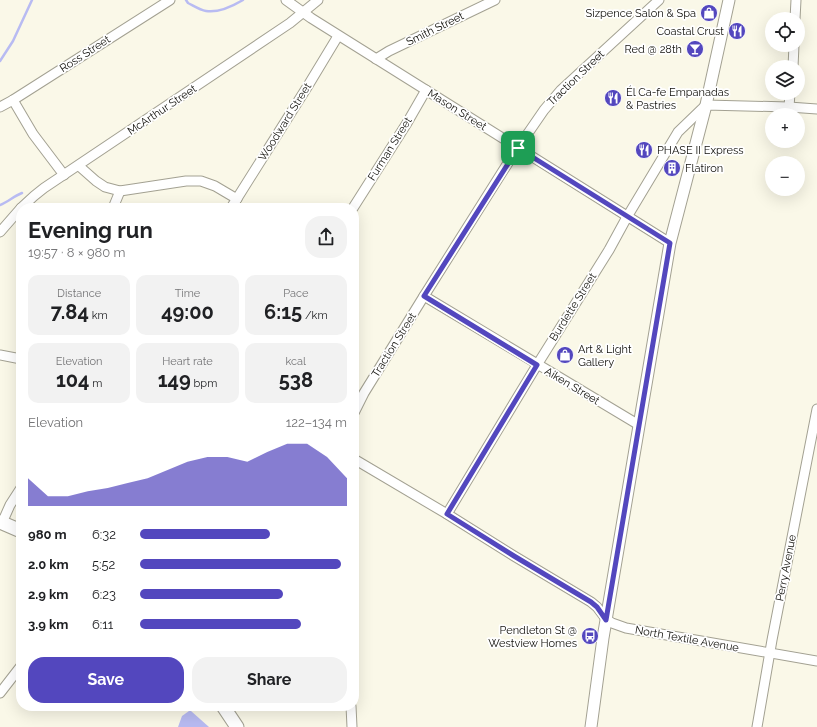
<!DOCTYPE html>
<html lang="en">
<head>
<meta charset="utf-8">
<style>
  :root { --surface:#fff; --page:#f2f2f2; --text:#202124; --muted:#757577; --accent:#5347be }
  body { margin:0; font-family:Raleway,sans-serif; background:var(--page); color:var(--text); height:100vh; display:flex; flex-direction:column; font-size:15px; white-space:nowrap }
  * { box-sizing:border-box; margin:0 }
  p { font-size:13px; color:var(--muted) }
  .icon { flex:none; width:22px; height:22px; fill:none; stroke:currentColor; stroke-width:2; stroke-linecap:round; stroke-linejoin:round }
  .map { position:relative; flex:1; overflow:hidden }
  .sheet { position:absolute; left:16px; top:203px; width:343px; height:508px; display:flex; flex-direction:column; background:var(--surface); border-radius:16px; box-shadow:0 4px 16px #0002 }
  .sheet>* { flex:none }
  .tools { position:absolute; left:765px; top:12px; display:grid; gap:8px }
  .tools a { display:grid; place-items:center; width:40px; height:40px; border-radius:50%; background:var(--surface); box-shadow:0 4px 16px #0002; font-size:20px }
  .pin { position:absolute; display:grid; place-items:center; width:34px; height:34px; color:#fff; margin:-17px; border-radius:8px; box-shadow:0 2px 6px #0006 }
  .round { display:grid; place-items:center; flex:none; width:42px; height:42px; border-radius:16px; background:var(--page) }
  .overview { display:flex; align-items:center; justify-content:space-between; height:68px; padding:0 12px }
  h1 { font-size:22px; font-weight:700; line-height:30px }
  .figures { display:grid; grid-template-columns:repeat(3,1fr); gap:6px; height:68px; padding:4px 12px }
  .figures div { display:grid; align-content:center; border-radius:10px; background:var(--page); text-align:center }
  .figures b { font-size:20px; font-weight:700 }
  .figures small { font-size:11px; font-weight:400 }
  .figures p { font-size:11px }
  .chart { height:112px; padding:8px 12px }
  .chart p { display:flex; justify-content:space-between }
  .chart svg { width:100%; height:72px; margin-top:4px; fill:var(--accent); opacity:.7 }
  .primary-button { display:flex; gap:8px; margin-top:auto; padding:8px 12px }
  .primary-button a { flex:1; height:46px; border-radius:16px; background:var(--accent); color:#fff; font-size:16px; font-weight:700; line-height:46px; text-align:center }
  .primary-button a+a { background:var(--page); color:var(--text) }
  ul { padding:0 12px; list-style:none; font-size:13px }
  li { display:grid; grid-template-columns:64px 48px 1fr; align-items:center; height:30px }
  li i { height:10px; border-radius:5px; background:var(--accent) }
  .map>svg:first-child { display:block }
  .water { fill:#b8bbf2 }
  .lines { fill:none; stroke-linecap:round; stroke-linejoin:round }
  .stream { stroke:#b8bbf2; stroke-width:2.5 }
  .minor-casing { stroke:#a3a192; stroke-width:11 }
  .major-casing { stroke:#a3a192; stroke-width:13 }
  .highway-casing { stroke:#a3a192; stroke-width:15 }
  .minor { stroke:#fff; stroke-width:9 }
  .major { stroke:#fff; stroke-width:11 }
  .highway { stroke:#fff; stroke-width:13 }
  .route-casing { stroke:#fff; stroke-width:8 }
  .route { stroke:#5347be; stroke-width:5 }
  .labels { text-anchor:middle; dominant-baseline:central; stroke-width:3.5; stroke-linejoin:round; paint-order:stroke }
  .poi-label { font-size:11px; fill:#11100b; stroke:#fff; text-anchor:end }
  .street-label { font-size:11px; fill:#11100b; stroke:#fff }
</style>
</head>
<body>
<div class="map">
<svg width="817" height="727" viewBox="0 0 817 727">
  <rect width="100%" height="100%" fill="#faf8e8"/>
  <polygon class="water" points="189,711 191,711 209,727 178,727 182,716"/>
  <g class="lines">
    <g class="stream">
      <path d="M 186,0 L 188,3 C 194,6 200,10 206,11 C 218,13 233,6 243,0"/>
      <polyline points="0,61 13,41 32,0"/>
      <path d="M 0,205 C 8,202 14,196 22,193"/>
    </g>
    <g class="minor-casing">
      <g id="minor">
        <polyline points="286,0 311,18 670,243"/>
        <polyline points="795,19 796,0"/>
        <polyline points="376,59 389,51 495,0"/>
        <polyline points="793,67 794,45"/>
        <polyline points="13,100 33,134 64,175"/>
        <polyline points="0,107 13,100 170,0"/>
        <polyline points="789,107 790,93"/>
        <polyline points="79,166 96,181 105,187 120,191 186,181 201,181 215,186 237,199"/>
        <polyline points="21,208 34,196 44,188 290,23 318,0"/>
        <polyline points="113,208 120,191"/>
        <polyline points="231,208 309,84 338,36"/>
        <polyline points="353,208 407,123 426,90"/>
        <polyline points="0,232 21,208"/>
        <polyline points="424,296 639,425"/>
        <polyline points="0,355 21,359"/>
        <polyline points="354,413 364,393 424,296 513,155 544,110 561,90 659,0"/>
        <polyline points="354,459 447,514 514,556 591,602 597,607 606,619 612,623 626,628 817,661"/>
        <polyline points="447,514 537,365 609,250 627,217 678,132 706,105 789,107 817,109"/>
        <polyline points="2,523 10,505 21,488"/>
        <polyline points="0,693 21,666"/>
        <polyline points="351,706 352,727"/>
        <polyline points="757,727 772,640 817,409"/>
      </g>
    </g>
    <g class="major-casing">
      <polyline id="major" points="591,727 603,638 670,243 706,105 729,0"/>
    </g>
    <g class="highway-casing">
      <g id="highway">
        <polyline points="0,522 21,531"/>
        <polyline points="223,706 237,727"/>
      </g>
    </g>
    <use href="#minor" class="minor"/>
    <use href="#major" class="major"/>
    <use href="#highway" class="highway"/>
  </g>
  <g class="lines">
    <g class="route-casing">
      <polygon id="route" points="518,148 670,243 606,620 597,607 591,602 514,556 447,514 537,365 424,296"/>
    </g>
    <use href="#route" class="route"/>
  </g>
  <defs>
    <g id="shop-disc" transform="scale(0.9)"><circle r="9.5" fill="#5347be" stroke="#fff"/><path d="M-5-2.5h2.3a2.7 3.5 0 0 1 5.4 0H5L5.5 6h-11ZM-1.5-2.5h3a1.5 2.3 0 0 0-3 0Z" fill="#fff"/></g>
    <g id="restaurant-disc" transform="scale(0.9)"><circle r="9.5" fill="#5347be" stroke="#fff"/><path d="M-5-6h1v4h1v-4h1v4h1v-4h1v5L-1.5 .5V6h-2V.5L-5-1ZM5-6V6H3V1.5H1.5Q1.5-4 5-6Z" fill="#fff"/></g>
    <g id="bar-disc" transform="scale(0.9)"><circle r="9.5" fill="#5347be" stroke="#fff"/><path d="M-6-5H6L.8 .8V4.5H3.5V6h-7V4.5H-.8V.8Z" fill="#fff"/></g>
    <g id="building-disc" transform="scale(0.9)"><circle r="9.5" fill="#5347be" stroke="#fff"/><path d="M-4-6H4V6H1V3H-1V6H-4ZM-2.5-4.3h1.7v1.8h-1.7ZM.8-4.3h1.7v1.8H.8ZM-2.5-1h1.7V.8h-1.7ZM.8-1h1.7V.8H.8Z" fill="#fff"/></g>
    <g id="bus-disc" transform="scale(0.9)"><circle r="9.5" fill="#5347be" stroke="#fff"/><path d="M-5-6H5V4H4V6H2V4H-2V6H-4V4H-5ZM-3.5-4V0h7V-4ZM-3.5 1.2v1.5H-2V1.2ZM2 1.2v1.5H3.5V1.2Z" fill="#fff"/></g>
  </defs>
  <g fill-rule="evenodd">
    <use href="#shop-disc" x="709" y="13"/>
    <use href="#restaurant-disc" x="737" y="31"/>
    <use href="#bar-disc" x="695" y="49"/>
    <use href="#restaurant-disc" x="613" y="98"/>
    <use href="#restaurant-disc" x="644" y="150"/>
    <use href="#building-disc" x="672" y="168"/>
    <use href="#shop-disc" x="565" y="355"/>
    <use href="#bus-disc" x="590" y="636"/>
  </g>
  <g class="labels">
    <g class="poi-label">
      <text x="696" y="13">Sizpence Salon &amp; Spa</text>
      <text x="724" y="31">Coastal Crust</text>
      <text x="682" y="49">Red @ 28th</text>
      <text x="626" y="92" text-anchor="start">Él Ca-fe Empanadas<tspan x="626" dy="13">&amp; Pastries</tspan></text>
      <text x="657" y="150" text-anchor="start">PHASE II Express</text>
      <text x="685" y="168" text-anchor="start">Flatiron</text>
      <text x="578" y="349" text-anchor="start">Art &amp; Light<tspan x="578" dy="13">Gallery</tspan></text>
      <text x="577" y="630">Pendleton St @<tspan x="577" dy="13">Westview Homes</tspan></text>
    </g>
    <g class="street-label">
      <text transform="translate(435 29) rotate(-26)">Smith Street</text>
      <text transform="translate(85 54) rotate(-33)">Ross Street</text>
      <text transform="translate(576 78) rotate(-44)">Traction Street</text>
      <text transform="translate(162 110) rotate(-34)">McArthur Street</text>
      <text transform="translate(457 110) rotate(32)">Mason Street</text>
      <text transform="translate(285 122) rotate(-58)">Woodward Street</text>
      <text transform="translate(390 149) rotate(-58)">Furman Street</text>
      <text transform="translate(573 307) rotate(-58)">Burdette Street</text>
      <text transform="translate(394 345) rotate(-58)">Traction Street</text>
      <text transform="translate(572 386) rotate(31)">Aiken Street</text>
      <text transform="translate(786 568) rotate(-79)">Perry Avenue</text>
      <text transform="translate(687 639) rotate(10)">North Textile Avenue</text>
    </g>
  </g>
</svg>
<div class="tools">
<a><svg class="icon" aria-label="locate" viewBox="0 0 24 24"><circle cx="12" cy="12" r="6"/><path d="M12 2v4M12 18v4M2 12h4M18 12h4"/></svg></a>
<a><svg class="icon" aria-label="layers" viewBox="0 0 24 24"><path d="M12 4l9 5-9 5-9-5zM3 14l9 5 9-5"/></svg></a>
<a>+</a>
<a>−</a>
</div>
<div class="pin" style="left:518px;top:148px;background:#1e9e55"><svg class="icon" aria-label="arrive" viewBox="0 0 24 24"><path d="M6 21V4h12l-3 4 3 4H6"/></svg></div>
<section class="sheet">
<div class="overview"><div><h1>Evening run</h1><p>19:57 · 8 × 980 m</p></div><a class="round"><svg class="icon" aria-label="share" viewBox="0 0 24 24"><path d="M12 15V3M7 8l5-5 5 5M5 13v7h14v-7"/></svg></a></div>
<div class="figures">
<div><p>Distance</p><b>7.84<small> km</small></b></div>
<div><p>Time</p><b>49:00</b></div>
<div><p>Pace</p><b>6:15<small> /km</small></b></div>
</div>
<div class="figures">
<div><p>Elevation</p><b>104<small> m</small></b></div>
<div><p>Heart rate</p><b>149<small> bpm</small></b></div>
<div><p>kcal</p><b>538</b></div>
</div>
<div class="chart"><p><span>Elevation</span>122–134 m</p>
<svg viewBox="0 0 160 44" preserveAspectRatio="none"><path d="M0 44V27L10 38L20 38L30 35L40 33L50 30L60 27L70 22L80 17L90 14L100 14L110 17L120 11L130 6L140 6L150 14L160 27V44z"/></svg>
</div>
<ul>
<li><b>980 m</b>6:32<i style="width:63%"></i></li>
<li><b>2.0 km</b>5:52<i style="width:97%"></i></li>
<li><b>2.9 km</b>6:23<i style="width:69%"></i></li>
<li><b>3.9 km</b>6:11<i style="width:78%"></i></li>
</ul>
<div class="primary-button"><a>Save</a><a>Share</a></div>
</section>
</div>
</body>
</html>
